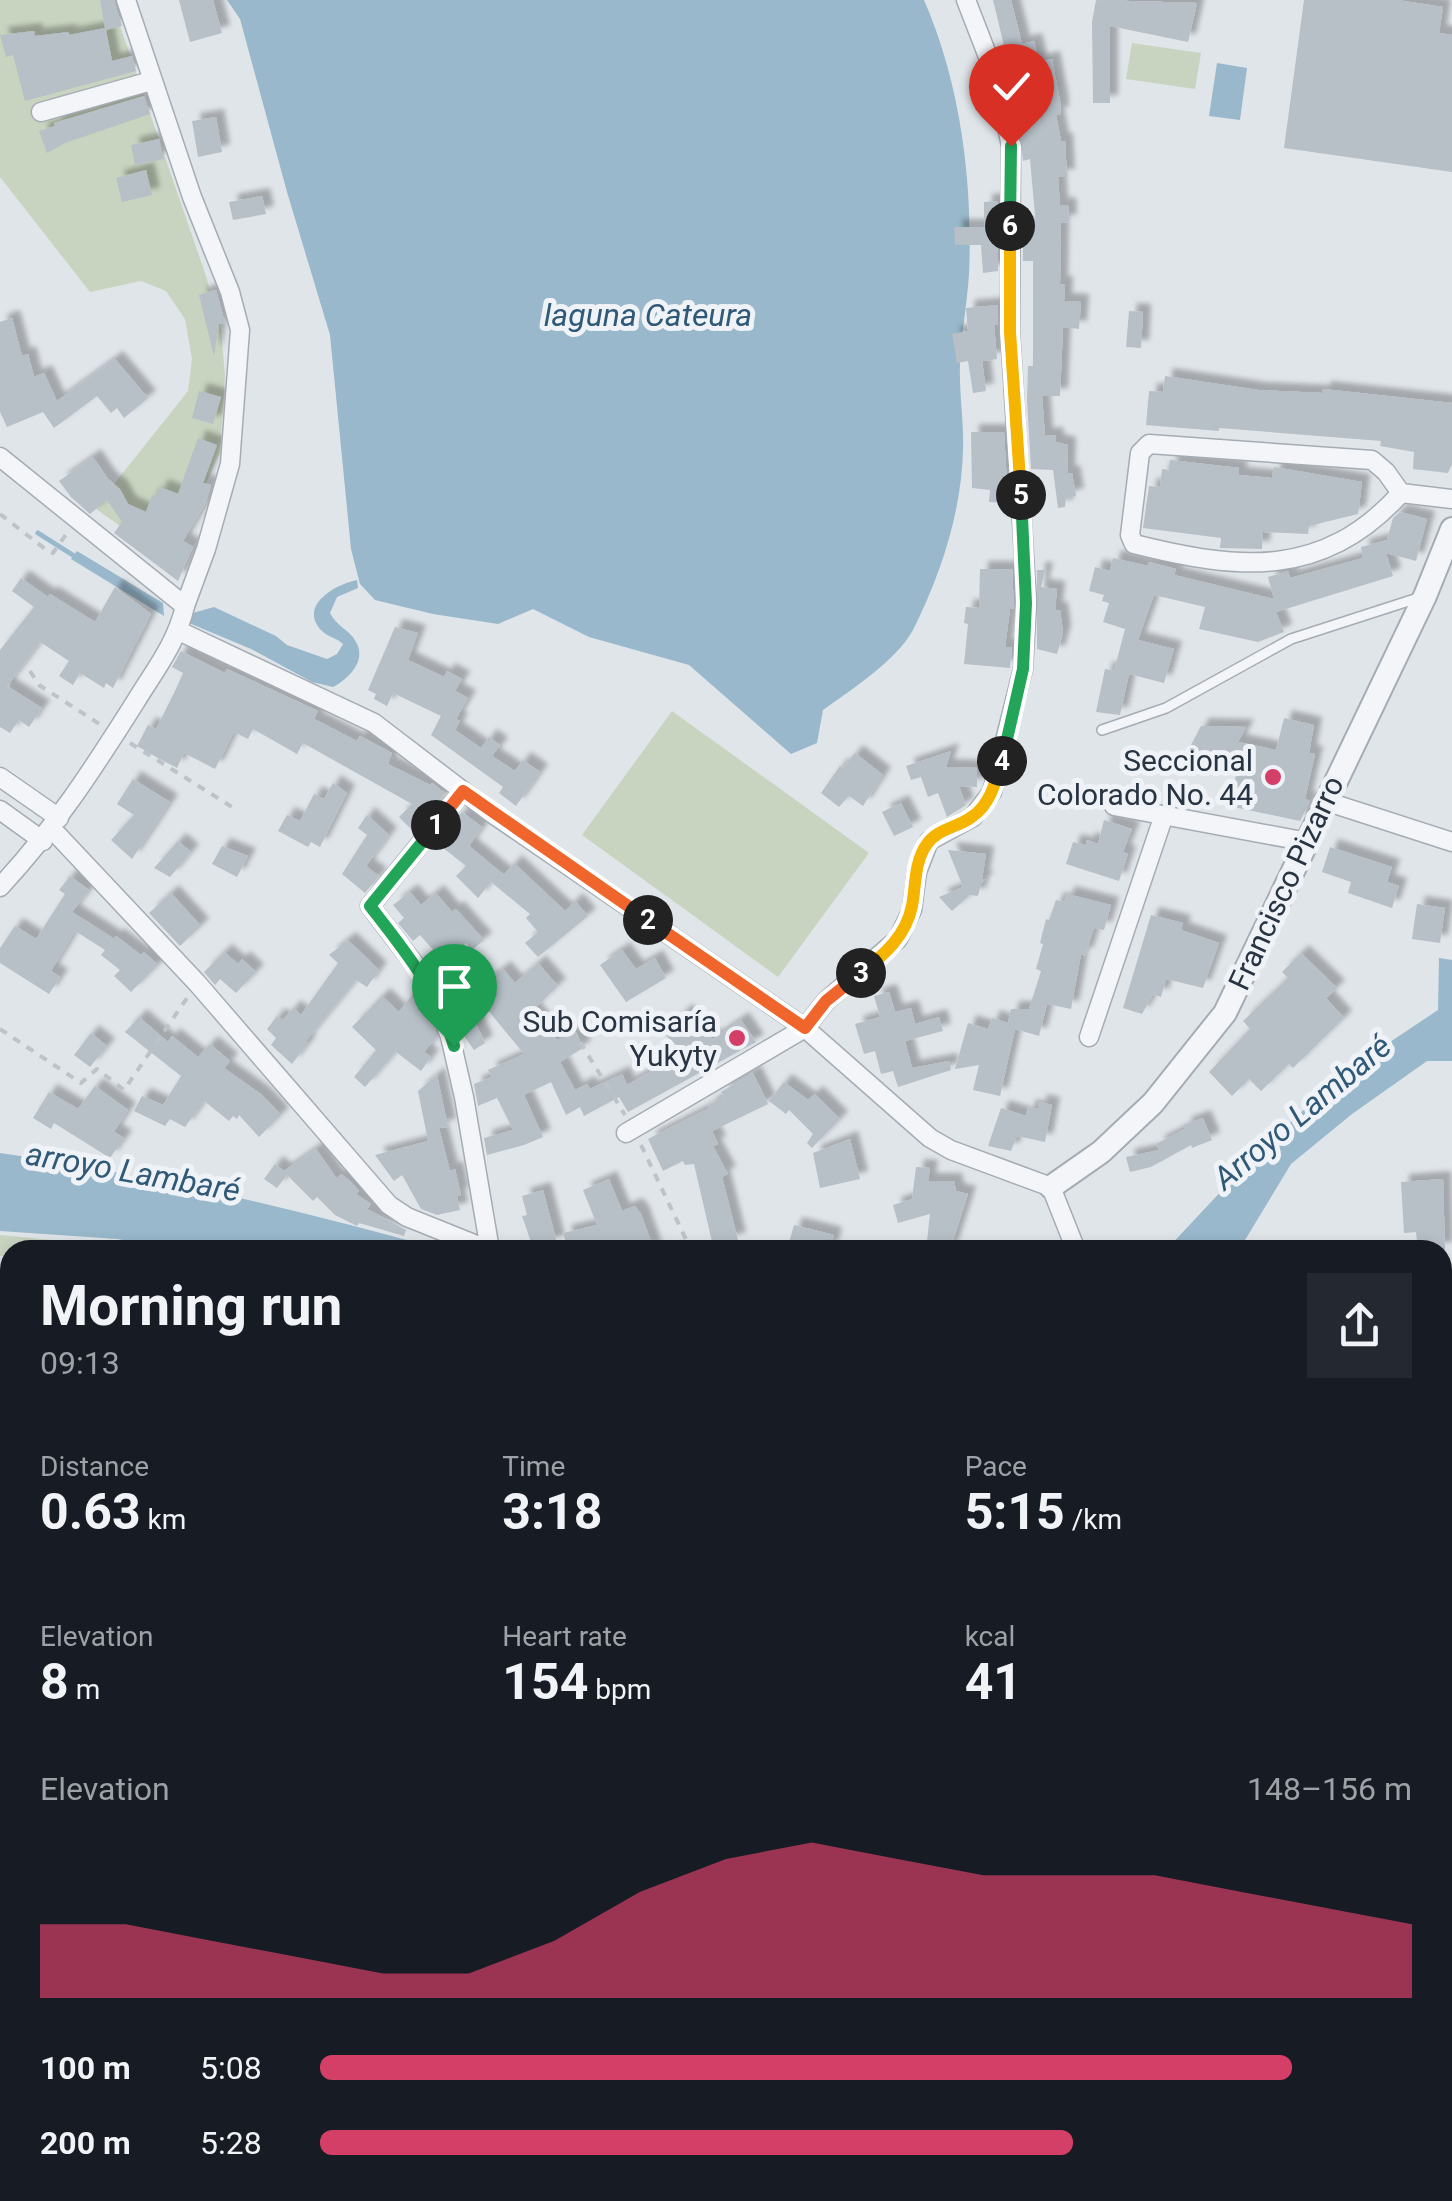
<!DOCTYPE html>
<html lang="en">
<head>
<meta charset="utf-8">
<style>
  :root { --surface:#171b24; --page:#242831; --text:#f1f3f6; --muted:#9ea1a6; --accent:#d43f68 }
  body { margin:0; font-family:Roboto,sans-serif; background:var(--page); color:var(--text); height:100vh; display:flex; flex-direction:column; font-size:38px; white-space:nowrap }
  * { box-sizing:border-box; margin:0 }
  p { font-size:32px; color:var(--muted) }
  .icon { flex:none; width:55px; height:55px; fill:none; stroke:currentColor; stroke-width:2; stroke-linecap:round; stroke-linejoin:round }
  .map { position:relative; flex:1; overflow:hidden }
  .panel { position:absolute; left:0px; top:1240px; width:1452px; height:962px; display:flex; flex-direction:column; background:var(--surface); border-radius:30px 30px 0 0; box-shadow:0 5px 15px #0003 }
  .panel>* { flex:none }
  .pin { position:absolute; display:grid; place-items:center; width:85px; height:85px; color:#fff; margin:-102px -42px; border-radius:50% 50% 50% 0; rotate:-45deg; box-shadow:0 0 10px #0007 }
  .pin .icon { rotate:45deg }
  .km { position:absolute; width:50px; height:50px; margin:-25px; border-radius:50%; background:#222; color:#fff; font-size:28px; line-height:50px; text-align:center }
  .round { display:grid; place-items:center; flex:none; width:105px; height:105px; border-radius:0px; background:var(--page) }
  .headline { display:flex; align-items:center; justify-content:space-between; height:170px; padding:0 40px }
  h1 { font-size:55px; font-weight:700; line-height:75px }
  .metrics { display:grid; grid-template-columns:repeat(3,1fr); gap:15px; height:170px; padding:10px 40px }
  .metrics div { display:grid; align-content:center }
  .metrics b { font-size:50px; font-weight:700 }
  .metrics small { font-size:28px; font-weight:400 }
  .metrics p { font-size:28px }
  .chart { height:280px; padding:20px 40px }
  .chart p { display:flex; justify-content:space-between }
  .chart svg { width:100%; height:180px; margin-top:10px; fill:var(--accent); opacity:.7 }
  ul { padding:0 40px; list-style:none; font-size:32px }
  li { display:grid; grid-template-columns:160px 120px 1fr; align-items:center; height:75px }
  li i { height:25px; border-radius:12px; background:var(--accent) }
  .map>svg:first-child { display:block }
  .green { fill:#c8d4c0 }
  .water { fill:#99b8cb }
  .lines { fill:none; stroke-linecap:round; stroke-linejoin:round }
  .stream { stroke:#99b8cb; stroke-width:5 }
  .building { fill:#b7bfc7; filter:url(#shadow) }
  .service-casing { stroke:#a5acb4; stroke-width:12 }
  .minor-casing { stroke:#a5acb4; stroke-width:21 }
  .tertiary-casing { stroke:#a5acb4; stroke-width:26 }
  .path { stroke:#bec3c9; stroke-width:4; stroke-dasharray:8 8; stroke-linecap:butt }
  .service { stroke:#f3f5f8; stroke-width:9 }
  .minor { stroke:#f3f5f8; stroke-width:18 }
  .tertiary { stroke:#f3f5f8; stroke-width:22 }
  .split-1-casing { stroke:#fff; stroke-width:20 }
  .split-2-casing { stroke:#fff; stroke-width:20 }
  .split-3-casing { stroke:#fff; stroke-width:20 }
  .split-4-casing { stroke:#fff; stroke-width:20 }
  .split-5-casing { stroke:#fff; stroke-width:20 }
  .split-6-casing { stroke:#fff; stroke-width:20 }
  .split-7-casing { stroke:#fff; stroke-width:20 }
  .split-1 { stroke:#22a559; stroke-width:12 }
  .split-2 { stroke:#f0652b; stroke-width:12 }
  .split-3 { stroke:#f0652b; stroke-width:12 }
  .split-4 { stroke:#f5b400; stroke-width:12 }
  .split-5 { stroke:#22a559; stroke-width:12 }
  .split-6 { stroke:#f5b400; stroke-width:12 }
  .split-7 { stroke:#22a559; stroke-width:12 }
  .poi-dot { fill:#d43f68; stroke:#eff3f7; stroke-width:4 }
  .labels { text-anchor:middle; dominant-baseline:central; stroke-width:10; stroke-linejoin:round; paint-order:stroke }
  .poi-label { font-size:30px; fill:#283442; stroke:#eff3f7; text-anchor:end }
  .street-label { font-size:30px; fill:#283442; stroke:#eff3f7 }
  .water-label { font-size:32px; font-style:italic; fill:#305978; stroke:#eff3f7 }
</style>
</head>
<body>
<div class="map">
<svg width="1452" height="2201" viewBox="0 0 1452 2201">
  <defs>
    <filter id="shadow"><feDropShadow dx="8" dy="-8" stdDeviation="2.5" flood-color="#0004"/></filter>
  </defs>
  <rect width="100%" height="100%" fill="#e0e5ea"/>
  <g class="green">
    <polygon points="0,0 111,0 206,276 221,329 225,376 220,453 186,526 155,551 95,508 188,391 192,359 185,319 166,291 141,281 90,292 0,177"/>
    <polygon points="1132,43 1201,53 1195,89 1126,79"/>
    <polygon points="672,711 869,853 778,977 582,835"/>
    <polygon points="0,1235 154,1250 10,1250 10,1257 0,1256"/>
    <polygon points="10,1465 10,1809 0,1826 0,1467"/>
    <polygon points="10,2065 10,2192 1377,2192 1379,2201 0,2201 0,2166"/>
  </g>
  <g class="water">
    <path d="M 227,0 L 924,0 C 961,85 973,183 969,274 C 967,305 961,335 960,365 C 959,393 964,421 963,448 C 962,511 941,574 913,630 C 897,660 851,690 823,710 L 817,743 L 791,754 L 689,665 L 589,637 L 533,609 L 498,624 L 433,614 L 375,600 L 360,584 L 351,549 L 330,335 L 287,192 L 240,19 Z"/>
    <polygon points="1217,63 1247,68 1240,120 1209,116"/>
    <polygon points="77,551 163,603 164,616 71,559"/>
    <path d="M 357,580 L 358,588 L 337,597 L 330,613 C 336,626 350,630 356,642 C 367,661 348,679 333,687 L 312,682 L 251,649 L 189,623 L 193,613 L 214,607 L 276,636 L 287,645 L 327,659 L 337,654 L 343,644 C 337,638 328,637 322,631 C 297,606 336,584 357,580 Z"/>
    <polygon points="1439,958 1452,960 1452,1061 1427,1061 1352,1114 1291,1164 1239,1250 1166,1250 1256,1154 1345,1072 1438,1010"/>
    <path d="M 0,1153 C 151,1174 298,1210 444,1250 L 187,1250 L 117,1239 L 0,1231 Z"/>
  </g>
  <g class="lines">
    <polyline class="stream" points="38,533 79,559"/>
  </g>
  <g class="building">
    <polygon points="100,0 114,0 122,26 106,30 112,61 132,56 136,71 25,101 13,55 6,57 0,35 34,31 35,36 69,32 69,35 105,28"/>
    <polygon points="179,0 213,0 222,33 190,42"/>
    <polygon points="993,0 1011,0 1022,44 1034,41 1039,62 1052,59 1060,101 1061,114 1056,115 1061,141 1065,141 1067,177 1058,177 1060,206 1068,205 1069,222 1061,223 1060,284 1065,284 1064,301 1081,302 1079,329 1063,327 1060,396 1042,396 1045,436 1055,435 1056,442 1068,445 1067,474 1072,473 1076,496 1066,498 1065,507 1058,508 1053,470 1031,469 1027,400 1028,366 1033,366 1033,261 1023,261 1023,226 1036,226 1030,159 1023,161 1015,91"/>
    <polygon points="1096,0 1197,3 1188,42 1110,26 1110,103 1093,103 1092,22"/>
    <polygon points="1304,0 1397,0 1443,7 1439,33 1452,35 1452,172 1284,148"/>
    <polygon points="144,96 150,114 65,143 47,153 39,131 55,126 54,123"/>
    <polygon points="216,117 222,152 198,157 192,121"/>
    <polygon points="159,139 164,159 135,165 131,145"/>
    <polygon points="146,170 152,195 122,202 116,178"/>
    <polygon points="262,196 266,214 233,220 229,202"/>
    <polygon points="998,201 998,271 983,273 981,245 955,245 954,227 984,227 984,202"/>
    <polygon points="216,290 225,323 219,324 214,356 199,295"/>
    <polygon points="998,305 998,325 994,325 997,359 982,361 986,391 973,393 968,361 957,363 952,334 968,331 966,308"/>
    <polygon points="1129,311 1143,312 1141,348 1126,347"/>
    <polygon points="12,318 22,356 28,354 34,377 44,373 57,401 115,359 148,398 124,418 117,408 111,413 97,396 54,428 43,412 7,427 0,412 0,322"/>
    <polygon points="1165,376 1258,390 1322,393 1323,389 1452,403 1452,463 1448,473 1413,469 1414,452 1380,446 1381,441 1219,428 1219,431 1146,425 1149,391 1163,392"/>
    <polygon points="199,391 221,397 213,424 192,418"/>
    <polygon points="971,432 1004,432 1008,503 989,502 990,490 972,488"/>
    <polygon points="198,438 217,445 203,483 211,485 206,502 183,541 193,547 178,581 114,533 122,522 107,500 90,514 71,497 59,481 93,457 108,479 120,489 128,504 146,512 152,495 156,497 160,487 178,494"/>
    <polygon points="1170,460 1239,468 1239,475 1272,478 1274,467 1362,482 1358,514 1309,526 1308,534 1263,532 1262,549 1220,548 1221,538 1143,528 1149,486 1160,487 1162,469 1169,470"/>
    <polygon points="1400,512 1427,519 1416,561 1386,553 1393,576 1276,612 1284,632 1258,642 1199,629 1205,607 1154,595 1138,640 1174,649 1164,683 1129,674 1120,715 1096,712 1105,669 1114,671 1125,629 1103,622 1109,603 1102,601 1104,595 1089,591 1095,567 1110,571 1113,558 1148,566 1149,562 1176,569 1174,575 1274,599 1268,577 1288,571 1290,578 1363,558 1361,547 1387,540 1393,518"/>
    <polygon points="980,569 1012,569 1014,609 1010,609 1005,647 1012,647 1010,668 964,664 968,624 964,623 966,607 979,608"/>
    <polygon points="1037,570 1045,570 1041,587 1057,589 1055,610 1060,610 1063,633 1057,654 1037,649"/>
    <polygon points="21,578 48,597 50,594 95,622 115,587 151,614 113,688 106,683 104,688 80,673 73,685 59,676 69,661 40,642 7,686 42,708 29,727 19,720 10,733 0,727 0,650 34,607 12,591"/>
    <polygon points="395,627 418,633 408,660 444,677 447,671 462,679 455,691 468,698 456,719 460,721 455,730 481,748 489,737 500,745 492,756 515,771 523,760 540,772 516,806 499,793 503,787 431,735 441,716 393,693 387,706 374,699 376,694 368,690"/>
    <polygon points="181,651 225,673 227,669 318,711 314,719 357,741 360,736 392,753 388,764 430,785 432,783 445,793 414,832 399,817 412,804 303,743 297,754 253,729 248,739 234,732 215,769 184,753 177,768 158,758 137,746 148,725 156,729 175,691 183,673 172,667"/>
    <polygon points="1284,718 1314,725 1309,753 1315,754 1305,799 1310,801 1300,821 1229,806 1240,758 1207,757 1206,773 1177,772 1201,726 1246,727 1238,742 1276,750"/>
    <polygon points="951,751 946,767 977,768 977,787 959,786 966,805 947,817 938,793 928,797 921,777 911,780 906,766"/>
    <polygon points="855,753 883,775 863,806 849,796 839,807 821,793 840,766 843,768"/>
    <polygon points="133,779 170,802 132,859 111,840 134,815 117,804"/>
    <polygon points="333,783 347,793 320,847 311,842 308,847 278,831 287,815 300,821 314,794 324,799"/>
    <polygon points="901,803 913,827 894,836 882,812"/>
    <polygon points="462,812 482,827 469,846 504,875 514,863 565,911 575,901 588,916 538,957 525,943 538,932 526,918 530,914 491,882 478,898 456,876 466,866 437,843"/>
    <polygon points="367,815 389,835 366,866 379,876 365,893 342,874 367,835 358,828"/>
    <polygon points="1104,820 1132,829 1123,852 1128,854 1119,881 1066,864 1073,842 1086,845 1087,840 1098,844"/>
    <polygon points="178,841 191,852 170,877 154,868"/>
    <polygon points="222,846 248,856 237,877 212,864"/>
    <polygon points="1330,847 1392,867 1387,882 1399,886 1392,908 1348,893 1351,882 1322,872"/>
    <polygon points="948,850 986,854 982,879 986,879 981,884 978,896 970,895 952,911 939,897 963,887"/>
    <polygon points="70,876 89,890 72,912 114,939 116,936 141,955 144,952 158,965 131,992 114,976 120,970 101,955 105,950 75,931 51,971 60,977 49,994 0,963 0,948 15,926 36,939 65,894 59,890"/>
    <polygon points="410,892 421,905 436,893 452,912 456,909 484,940 472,950 466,943 444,962 420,935 413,941 398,923 404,918 393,905"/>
    <polygon points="171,893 201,926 180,946 149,913"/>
    <polygon points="1067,894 1111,905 1104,930 1094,928 1085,956 1081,954 1071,1009 1047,1004 1039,1036 1015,1029 1000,1096 973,1090 979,1065 955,1069 968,1023 988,1029 992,1018 1008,1023 1011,1009 1029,1009 1041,971 1036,969 1043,944 1040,943 1046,919 1049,920 1056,900 1064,902"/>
    <polygon points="1417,904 1445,908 1440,943 1412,939"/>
    <polygon points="1151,915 1183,923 1181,930 1219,943 1203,988 1166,979 1161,997 1153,994 1142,1014 1123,1008"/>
    <polygon points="348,940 379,970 367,987 356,980 306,1041 308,1043 292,1064 271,1045 276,1038 267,1029 277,1016 283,1020 293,1008 301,1015 338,963 329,955"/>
    <polygon points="622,950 636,969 655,958 666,978 626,1002 600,965"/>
    <polygon points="224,952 238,964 242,959 256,972 236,993 220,979 215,985 204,972"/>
    <polygon points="1301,953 1337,988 1326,998 1344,1018 1293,1068 1289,1064 1261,1091 1249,1079 1232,1096 1209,1072 1250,1029 1243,1021 1288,978 1282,972"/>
    <polygon points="538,963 558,986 533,1010 557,1040 576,1032 583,1048 560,1062 575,1090 587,1084 590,1089 622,1074 627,1085 684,1052 664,1034 684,1012 713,1039 741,1020 756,1042 628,1112 619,1097 584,1116 580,1107 566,1115 551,1082 524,1095 543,1137 524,1145 487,1155 484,1138 513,1130 497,1098 478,1106 474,1084 492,1077 488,1070 524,1054 473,992 503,969 515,983"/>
    <polygon points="455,980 485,1043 474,1050 462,1033 457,1014 444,988"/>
    <polygon points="889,992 895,1012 911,1008 915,1024 939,1017 943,1031 905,1041 912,1068 949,1061 951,1070 898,1087 893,1071 881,1074 875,1051 864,1054 855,1024 880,1017 874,996"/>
    <polygon points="412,995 424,1003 434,1023 437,1036 424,1052 431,1057 421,1071 396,1052 365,1087 354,1077 376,1050 352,1027 382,996 399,1012"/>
    <polygon points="139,1017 168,1042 172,1036 198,1057 210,1044 230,1061 224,1068 262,1095 281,1115 259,1137 239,1115 237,1119 233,1116 229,1121 204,1101 185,1127 170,1119 165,1126 134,1111 142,1096 163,1105 181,1076 125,1032"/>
    <polygon points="91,1033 107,1046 90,1067 74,1055"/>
    <polygon points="753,1073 768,1104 712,1131 718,1144 713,1146 728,1174 722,1177 738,1240 713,1246 694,1164 685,1165 683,1161 663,1171 648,1139 709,1108 708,1106 724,1096 721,1092"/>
    <polygon points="437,1075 448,1127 439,1128 450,1171 455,1169 461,1195 457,1196 460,1210 437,1215 421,1209 402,1175 394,1181 375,1155 428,1141 418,1091"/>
    <polygon points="784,1082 808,1100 815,1094 840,1119 812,1148 807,1143 813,1134 789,1110 786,1114 769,1101"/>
    <polygon points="95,1086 128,1110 114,1132 124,1138 110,1158 54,1123 51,1129 33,1118 49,1092 78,1109"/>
    <polygon points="1039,1102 1052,1105 1045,1142 1017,1136 1011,1151 988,1146 1001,1108 1026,1116 1028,1107 1038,1109"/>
    <polygon points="1203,1118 1212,1140 1192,1148 1191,1145 1151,1167 1130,1172 1126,1157 1159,1150 1156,1144 1185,1129 1183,1125"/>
    <polygon points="850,1139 860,1179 820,1188 813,1153"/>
    <polygon points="316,1149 337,1179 341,1174 350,1181 359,1191 356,1194 371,1204 367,1209 406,1230 404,1236 359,1223 357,1226 335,1215 317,1197 313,1201 287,1175 277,1188 264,1179 275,1164 284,1171"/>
    <polygon points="916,1167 930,1168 928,1181 954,1181 956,1191 968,1194 950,1250 926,1250 930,1214 898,1223 893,1205 912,1199"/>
    <polygon points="609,1179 622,1211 635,1206 641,1214 654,1250 568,1250 563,1233 597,1225 583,1190"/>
    <polygon points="1443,1179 1445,1250 1418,1250 1416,1232 1404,1233 1401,1182"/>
    <polygon points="543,1190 557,1243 533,1248 522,1216 527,1215 522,1196"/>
    <polygon points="794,1225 834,1235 830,1250 787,1250"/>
  </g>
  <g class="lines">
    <g class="service-casing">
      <polyline id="service" points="1102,730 1166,708 1291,639 1421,597"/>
    </g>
    <g class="minor-casing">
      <g id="minor">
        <polyline points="126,0 192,197 230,292 240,330 230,464 206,549 185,606"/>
        <polyline points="41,112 151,81"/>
        <path d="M 0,457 L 185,606 C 177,642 155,670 136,701 C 93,769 55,828 0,887"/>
        <path d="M 1401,493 L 1386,472 L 1372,460 L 1149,444 L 1140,453 L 1130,535 L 1134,544 C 1238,570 1323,580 1401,493 L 1452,499"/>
        <polyline points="179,631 374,723 493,814 805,1028 930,1138 951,1150 1051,1187 1076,1250"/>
        <polyline points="0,777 59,818"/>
        <polyline points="463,791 370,906 425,978 446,1019 464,1097 490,1250"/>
        <polyline points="1325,801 1452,842"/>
        <polyline points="1114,806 1308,842"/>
        <polyline points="0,810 43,841"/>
        <polyline points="52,829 197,983 389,1205 407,1217 489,1250"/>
        <polyline points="1089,1037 1164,815"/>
        <polyline points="626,1133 805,1028 826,1001 898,939 912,910 917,872 929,841 973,817 992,792 1023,669 1027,603 1010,332 1011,146 997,80 966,0"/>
        <polyline points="0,1301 10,1302"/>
        <polyline points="1442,1331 1452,1330"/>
        <polyline points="0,1475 10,1473"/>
        <polyline points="0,1667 10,1665"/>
        <polyline points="0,1786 10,1781"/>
        <polyline points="1442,1850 1452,1849"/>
        <polyline points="0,2045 10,2022"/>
        <polyline points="1427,2192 1429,2201"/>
      </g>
    </g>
    <g class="tertiary-casing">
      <polyline id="tertiary" points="1051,1187 1101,1152 1153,1103 1225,1013 1425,596 1452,529"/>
    </g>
    <g class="path">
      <polyline points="0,514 49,552 53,553 67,533"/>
      <polyline points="30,671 39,685 101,725"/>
      <polyline points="130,743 237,810"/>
      <polyline points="0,1029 81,1083 97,1069 124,1090 187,998"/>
      <polyline points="580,1042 625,1115"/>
      <polyline points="641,1145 691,1250"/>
      <polyline points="575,2192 575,2201"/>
      <polyline points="692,2198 732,2192"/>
      <polyline points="588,2201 589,2192"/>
      <polyline points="618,2201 619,2192"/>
    </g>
    <use href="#service" class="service"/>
    <use href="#minor" class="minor"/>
    <use href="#tertiary" class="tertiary"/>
  </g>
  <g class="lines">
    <g class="split-1-casing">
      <path id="split-1" d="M 436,825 L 370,906 C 405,951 438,991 454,1046"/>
    </g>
    <g class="split-2-casing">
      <polyline id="split-2" points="436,825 463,791 648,920"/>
    </g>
    <g class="split-3-casing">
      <polyline id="split-3" points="648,920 805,1028 826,1001 861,973"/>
    </g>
    <g class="split-4-casing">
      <path id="split-4" d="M 861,973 C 884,955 906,936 912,906 C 916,885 914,862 927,844 C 938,828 958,828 973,816 C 991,803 996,780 1002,761"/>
    </g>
    <g class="split-5-casing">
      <polyline id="split-5" points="1002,761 1023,669 1026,603 1021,495"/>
    </g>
    <g class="split-6-casing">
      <polyline id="split-6" points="1010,226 1010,332 1021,495"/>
    </g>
    <g class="split-7-casing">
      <polyline id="split-7" points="1010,226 1011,146"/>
    </g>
    <use href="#split-1" class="split-1"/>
    <use href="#split-2" class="split-2"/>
    <use href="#split-3" class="split-3"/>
    <use href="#split-4" class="split-4"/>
    <use href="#split-5" class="split-5"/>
    <use href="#split-6" class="split-6"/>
    <use href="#split-7" class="split-7"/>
  </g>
  <g class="poi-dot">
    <circle cx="1273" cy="777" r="10"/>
    <circle cx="737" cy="1038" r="10"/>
  </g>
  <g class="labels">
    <g class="poi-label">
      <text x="1253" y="760">Seccional<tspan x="1253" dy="34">Colorado No. 44</tspan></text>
      <text x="717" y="1021">Sub Comisaría<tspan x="717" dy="34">Yukyty</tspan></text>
    </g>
    <g class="street-label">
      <text transform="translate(1286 883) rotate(-65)">Francisco Pizarro</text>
    </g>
    <g class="water-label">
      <text x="648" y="315">laguna Cateura</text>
      <text transform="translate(1302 1112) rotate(-40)">Arroyo Lambaré</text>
      <text transform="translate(133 1172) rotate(10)">arroyo Lambaré</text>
    </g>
  </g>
</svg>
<div class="pin" style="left:454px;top:1046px;background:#1e9e55"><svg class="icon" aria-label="arrive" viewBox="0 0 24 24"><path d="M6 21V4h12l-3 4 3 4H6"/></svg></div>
<div class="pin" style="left:1011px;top:146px;background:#d93025"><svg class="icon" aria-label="check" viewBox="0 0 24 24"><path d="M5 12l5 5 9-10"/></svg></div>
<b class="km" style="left:436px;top:825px">1</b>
<b class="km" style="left:648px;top:920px">2</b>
<b class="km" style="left:861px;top:973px">3</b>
<b class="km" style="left:1002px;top:761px">4</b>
<b class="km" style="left:1021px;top:495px">5</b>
<b class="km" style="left:1010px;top:226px">6</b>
<section class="panel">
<div class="headline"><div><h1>Morning run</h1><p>09:13</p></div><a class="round"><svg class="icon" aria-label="share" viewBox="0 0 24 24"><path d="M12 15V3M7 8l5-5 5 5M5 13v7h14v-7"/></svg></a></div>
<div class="metrics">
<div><p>Distance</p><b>0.63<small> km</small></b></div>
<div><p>Time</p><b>3:18</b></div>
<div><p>Pace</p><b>5:15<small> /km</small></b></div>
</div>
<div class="metrics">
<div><p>Elevation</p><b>8<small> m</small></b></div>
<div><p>Heart rate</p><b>154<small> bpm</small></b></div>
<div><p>kcal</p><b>41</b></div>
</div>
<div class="chart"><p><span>Elevation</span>148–156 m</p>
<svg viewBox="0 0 160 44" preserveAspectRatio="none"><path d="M0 44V26L10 26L20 30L30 34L40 38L50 38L60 30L70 18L80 10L90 6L100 10L110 14L120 14L130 14L140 18L150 22L160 26V44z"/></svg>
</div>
<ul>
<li><b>100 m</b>5:08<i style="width:89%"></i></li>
<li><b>200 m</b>5:28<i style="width:69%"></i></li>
</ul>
</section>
</div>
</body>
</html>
